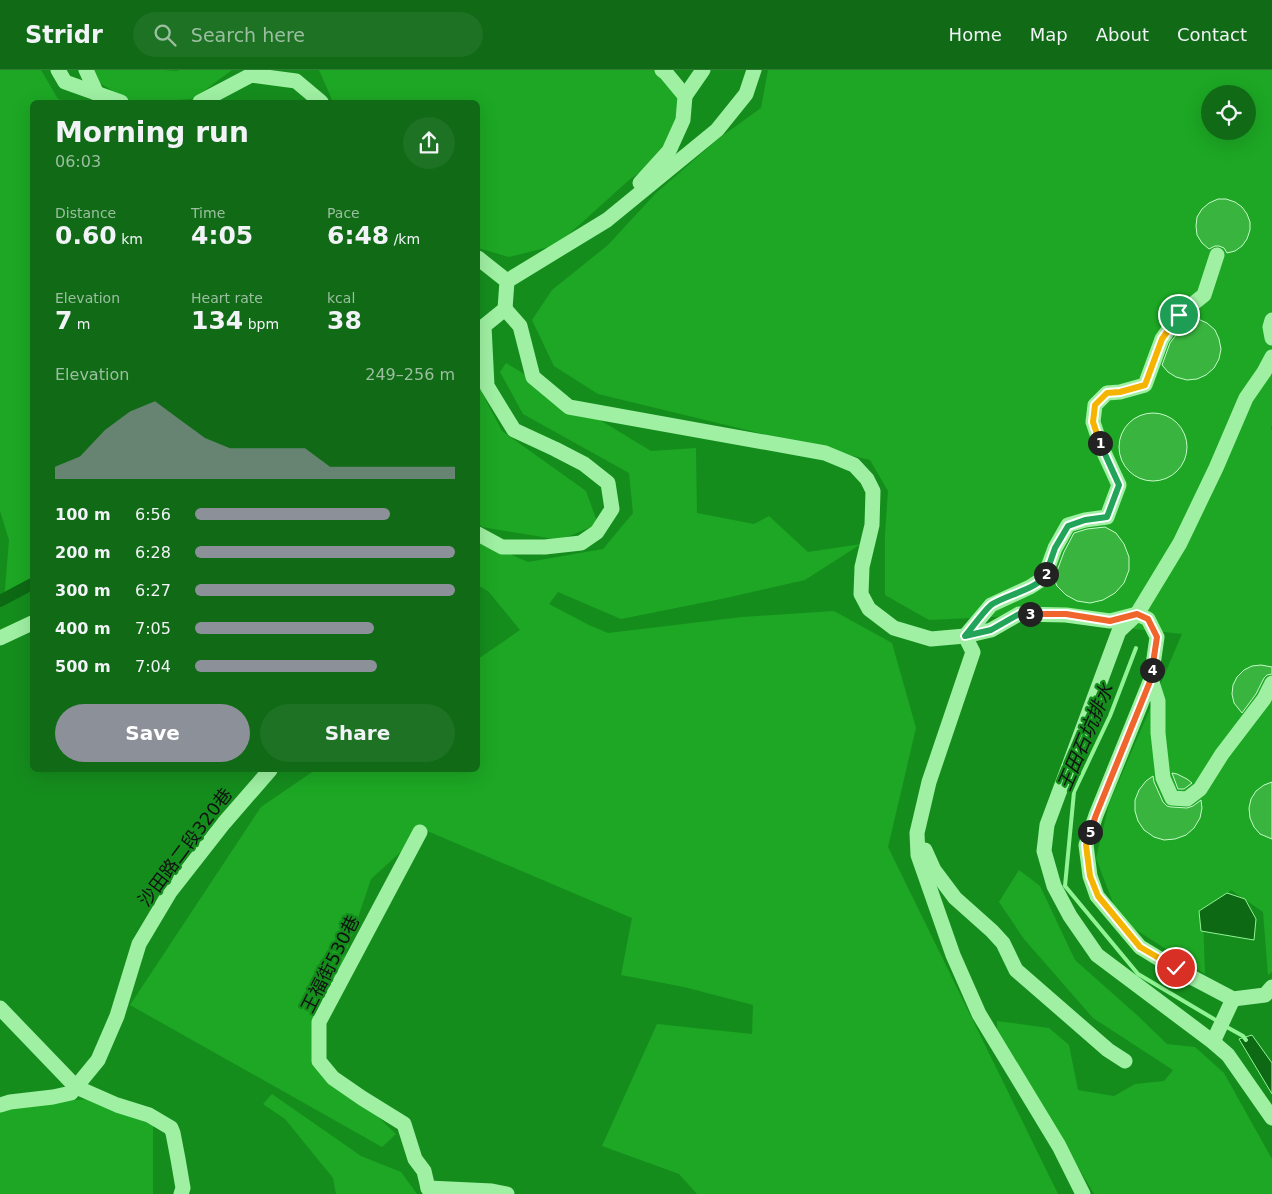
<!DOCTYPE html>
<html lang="en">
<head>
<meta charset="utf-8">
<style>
  :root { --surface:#106a16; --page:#1e7223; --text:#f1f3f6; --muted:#9cbfa1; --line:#307d35; --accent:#8c9099 }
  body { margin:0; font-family:"DejaVu Sans","Noto Sans TC",sans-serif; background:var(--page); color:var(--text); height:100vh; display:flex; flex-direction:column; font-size:19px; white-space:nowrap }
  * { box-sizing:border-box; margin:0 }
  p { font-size:16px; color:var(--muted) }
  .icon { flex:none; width:28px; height:28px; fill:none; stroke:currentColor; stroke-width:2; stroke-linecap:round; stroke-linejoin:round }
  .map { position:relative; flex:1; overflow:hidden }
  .panel { position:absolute; left:30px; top:30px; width:450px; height:672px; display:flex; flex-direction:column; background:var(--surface); border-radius:8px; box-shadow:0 5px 20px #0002 }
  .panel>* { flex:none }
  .buttons { position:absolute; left:1201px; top:15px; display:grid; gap:10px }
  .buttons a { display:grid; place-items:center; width:55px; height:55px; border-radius:50%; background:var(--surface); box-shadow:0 5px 20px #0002; font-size:25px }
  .pin { position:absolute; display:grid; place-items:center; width:42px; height:42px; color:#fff; margin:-21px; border:2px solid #fff; border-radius:50%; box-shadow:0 1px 5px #0007 }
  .km { position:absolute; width:25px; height:25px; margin:-12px; border-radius:50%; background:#222; color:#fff; font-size:14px; line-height:25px; text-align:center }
  .round { display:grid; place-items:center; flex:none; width:52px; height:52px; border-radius:26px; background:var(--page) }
  .summary { display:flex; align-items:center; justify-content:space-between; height:85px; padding:0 25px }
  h1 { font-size:28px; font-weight:700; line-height:38px }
  .metrics { display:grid; grid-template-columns:repeat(3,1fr); gap:8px; height:85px; padding:5px 25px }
  .metrics div { display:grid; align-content:center }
  .metrics b { font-size:25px; font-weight:700 }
  .metrics small { font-size:14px; font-weight:400 }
  .metrics p { font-size:14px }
  .chart { height:140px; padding:10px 25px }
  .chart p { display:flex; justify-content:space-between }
  .chart svg { width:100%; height:90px; margin-top:5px; fill:var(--accent); opacity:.7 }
  .button { display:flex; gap:10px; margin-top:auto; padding:10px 25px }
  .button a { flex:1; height:58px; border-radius:30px; background:var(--accent); color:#fff; font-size:20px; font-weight:700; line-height:58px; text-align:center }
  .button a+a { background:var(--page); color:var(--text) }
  ul { padding:0 25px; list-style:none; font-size:16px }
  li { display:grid; grid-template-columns:80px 60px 1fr; align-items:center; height:38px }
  li i { height:12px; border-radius:6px; background:var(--accent) }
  header { display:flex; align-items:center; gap:30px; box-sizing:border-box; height:70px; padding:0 25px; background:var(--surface); border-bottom:1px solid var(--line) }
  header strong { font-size:24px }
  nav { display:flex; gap:28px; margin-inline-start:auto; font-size:18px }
  .search { width:350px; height:45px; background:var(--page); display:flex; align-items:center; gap:12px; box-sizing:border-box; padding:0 18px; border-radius:28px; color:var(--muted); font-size:19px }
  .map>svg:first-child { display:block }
  .green { fill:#1da724; fill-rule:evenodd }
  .water { fill:#0d6914; stroke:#91f394 }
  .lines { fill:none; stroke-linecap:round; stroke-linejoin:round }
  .stream { stroke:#91f394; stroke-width:4 }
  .canal { stroke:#0d6914; stroke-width:12 }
  .building { fill:#39b43f; stroke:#c5fbc8 }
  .minor { stroke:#9ff0a3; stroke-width:15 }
  .split-1-casing { stroke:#fff; stroke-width:10 }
  .split-2-casing { stroke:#fff; stroke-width:10 }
  .split-3-casing { stroke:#fff; stroke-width:10 }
  .split-4-casing { stroke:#fff; stroke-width:10 }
  .split-5-casing { stroke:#fff; stroke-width:10 }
  .split-6-casing { stroke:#fff; stroke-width:10 }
  .split-1 { stroke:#f5b400; stroke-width:6 }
  .split-2 { stroke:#22a559; stroke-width:6 }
  .split-3 { stroke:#22a559; stroke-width:6 }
  .split-4 { stroke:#f0652b; stroke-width:6 }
  .split-5 { stroke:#f0652b; stroke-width:6 }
  .split-6 { stroke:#f5b400; stroke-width:6 }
  .labels { text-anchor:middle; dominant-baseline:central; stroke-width:4.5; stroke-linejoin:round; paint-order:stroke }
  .street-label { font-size:18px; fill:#111; stroke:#158d1d }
  .water-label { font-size:19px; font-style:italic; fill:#111; stroke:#158d1d }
</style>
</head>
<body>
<header>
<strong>Stridr</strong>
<div class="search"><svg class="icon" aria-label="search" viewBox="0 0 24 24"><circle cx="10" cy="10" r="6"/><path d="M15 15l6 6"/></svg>Search here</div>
<nav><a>Home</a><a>Map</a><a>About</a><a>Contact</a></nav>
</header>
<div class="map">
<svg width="1272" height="1124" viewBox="0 0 1272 1124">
  <rect width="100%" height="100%" fill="#158d1d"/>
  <g class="green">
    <polygon points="0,0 41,0 58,29 69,32 32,32 32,520 4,531 9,470 0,441"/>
    <polygon points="78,0 164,0 177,1 179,0 232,0 193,29 142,32 131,32"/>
    <polygon points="319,0 668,0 691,33 675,78 629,110 557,175 509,187 478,178 478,32 333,32"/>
    <path d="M 768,0 L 1272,0 L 1272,356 L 1271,357 L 1272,361 L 1272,902 L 1268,905 L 1263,842 L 1231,820 L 1203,846 L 1205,904 L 1119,849 L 1096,788 L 1109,734 L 1182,564 L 1014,546 L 929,550 L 885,525 L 885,464 L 888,421 L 870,390 L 598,324 L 554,296 L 532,250 L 552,220 L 608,175 L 656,123 L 718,69 L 761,38 ZM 1210,24 L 1248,24 L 1248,61 L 1210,61 Z"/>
    <polygon points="506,293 651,381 696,378 697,443 754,454 769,446 808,482 861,474 805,510 726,528 621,549 558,522 549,534 589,555 608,563 742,547 834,541 892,573 916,658 888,777 1058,1124 697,1124 679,1104 602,1076 657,954 752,964 753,935 684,917 621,905 632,848 425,760 371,809 312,984 396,1064 382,1077 130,935 261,737 315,700 478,700 478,589 520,560 489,522 478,515 478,470 528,492 603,479 633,443 629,403 523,344 500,302"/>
    <polygon points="478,315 502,361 586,421 598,454 560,470 482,457 478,453"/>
    <polygon points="1019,800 1040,816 1075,890 1138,946 1167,974 1195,977 1224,1003 1272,1089 1272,1124 1094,1124 1037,1028 997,974 997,951 1049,958 1069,975 1078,1020 1114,1026 1135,1014 1164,1011 1173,1000 1093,948 1024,869 999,832"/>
    <polygon points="272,1024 361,1086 401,1102 417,1124 336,1124 333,1108 285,1049 263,1034"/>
    <polygon points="110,1028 153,1051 153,1124 0,1124 0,1038 20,1033"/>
  </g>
  <g class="water">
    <polygon points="1227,823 1245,829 1256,849 1254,870 1201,861 1199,841"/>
    <polygon points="1252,965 1272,993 1272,1024 1239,969"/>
  </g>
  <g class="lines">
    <g class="stream">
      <polyline points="1136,578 1110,646 1074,722 1065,816 1138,904 1219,952"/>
      <polyline points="1225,956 1243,966 1246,970"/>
    </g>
    <polyline class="canal" points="0,531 32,514"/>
  </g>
  <g class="building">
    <polygon points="1218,129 1226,129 1235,132 1242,137 1247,144 1250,152 1250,160 1247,169 1242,176 1235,181 1227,183 1224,178 1219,176 1215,176 1209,179 1202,173 1197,165 1196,156 1197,147 1202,139 1209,133"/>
    <polygon points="1191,248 1198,249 1207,253 1215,260 1219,269 1221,279 1219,289 1214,298 1206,305 1197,309 1187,310 1176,307 1168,302 1162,295 1170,273 1186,252"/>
    <circle cx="1153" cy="377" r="34"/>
    <polygon points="1105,457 1116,463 1124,474 1129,487 1129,500 1124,513 1115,523 1103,530 1090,533 1077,531 1066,525 1057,516 1054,509 1064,482 1074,463 1087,459"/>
    <polygon points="1261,595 1272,597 1272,604 1267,605 1264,608 1256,624 1242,643 1234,633 1232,624 1233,615 1237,607 1244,600 1252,596"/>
    <polygon points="1172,703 1177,704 1187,709 1192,713 1184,719 1178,719"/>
    <polygon points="1153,706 1154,712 1163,732 1167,736 1171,737 1187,738 1193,736 1201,730 1202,738 1200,748 1194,758 1186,765 1175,769 1164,770 1154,767 1144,760 1138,751 1135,741 1135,730 1139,720 1146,711"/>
    <polygon points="1272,712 1272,769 1260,764 1254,757 1250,748 1249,738 1251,729 1256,721 1264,715"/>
  </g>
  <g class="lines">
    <g class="minor">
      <polyline points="58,0 65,12 121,32"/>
      <polyline points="86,0 97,24"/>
      <polyline points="685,26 703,0"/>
      <polyline points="200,32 251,5 296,11 321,32"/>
      <polyline points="640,113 669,81 683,50 685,26 666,3 662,0"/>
      <polyline points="478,188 507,211 505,239 484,256 487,316 514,360 555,379 584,394 608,413 612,439 597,462 581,473 545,477 502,477 478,464"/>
      <polyline points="507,211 607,150 717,60 746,24 754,0"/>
      <polyline points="505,239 520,256 533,307 569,337 825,383 854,395 867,409 873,421 872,455 862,497 861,524 869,539 894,558 931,569 965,566 991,560 1019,544 1066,545 1110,551 1137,544 1148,549 1157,567 1151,609 1096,745 1086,775 1090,806 1097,826 1140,877 1176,899 1233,929 1265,925 1272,917"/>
      <polyline points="1272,250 1270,257 1272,268"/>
      <polyline points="1272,287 1264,302 1246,328 1216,398 1180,473 1137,544 1119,561 1047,755 1044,781 1054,816 1070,846 1097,885 1213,972 1228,985 1272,1048"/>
      <polyline points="0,568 32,553"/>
      <polyline points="1151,609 1158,631 1158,663 1163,708 1172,728 1187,729 1200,719 1222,684 1264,629 1272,613"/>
      <polyline points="420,762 319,952 319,991 333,1008 362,1028 404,1054 415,1089 424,1101 428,1118 432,1124"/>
      <polyline points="925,780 934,800 955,828 992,861 1003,873 1016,900 1108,980 1125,991"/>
      <polyline points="0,938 76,1017 117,1035 149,1045 171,1058 173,1063 178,1089 183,1118 181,1124"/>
      <polyline points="1213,972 1233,929"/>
      <polyline points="0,1035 10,1032 53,1027 71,1023 98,990 117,946 139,874 170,822 224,753 270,700"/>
      <polyline points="428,1118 492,1121 507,1124"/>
      <polyline points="1083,1124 1059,1076 979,944 953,885 918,785 917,763 929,712 973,582 965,566 991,535 1030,517 1044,508 1055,478 1068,455 1085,450 1107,447 1119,415 1101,376 1093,352 1095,335 1107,323 1120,322 1145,315 1162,269 1179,245 1204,225 1217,185"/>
    </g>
  </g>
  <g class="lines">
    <g class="split-1-casing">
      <polyline id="split-1" points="1100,373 1093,352 1095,335 1107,323 1120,322 1145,315 1162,269 1179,245"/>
    </g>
    <g class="split-2-casing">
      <polyline id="split-2" points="1046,504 1055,478 1068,456 1085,450 1107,447 1119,415 1100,373"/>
    </g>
    <g class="split-3-casing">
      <path id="split-3" d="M 1030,544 L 1019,544 L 991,560 L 965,566 C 972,558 983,542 991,535 C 1003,526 1041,518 1046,504"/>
    </g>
    <g class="split-4-casing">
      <polyline id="split-4" points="1030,544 1066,544 1110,551 1137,544 1148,549 1157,567 1152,600"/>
    </g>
    <g class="split-5-casing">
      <polyline id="split-5" points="1090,762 1096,745 1151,609 1152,600"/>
    </g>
    <g class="split-6-casing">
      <polyline id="split-6" points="1090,762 1086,775 1090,806 1098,826 1140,877 1176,898"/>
    </g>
    <use href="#split-1" class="split-1"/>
    <use href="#split-2" class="split-2"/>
    <use href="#split-3" class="split-3"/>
    <use href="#split-4" class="split-4"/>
    <use href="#split-5" class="split-5"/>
    <use href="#split-6" class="split-6"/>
  </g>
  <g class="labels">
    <g class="street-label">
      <text transform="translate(185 777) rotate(-53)">沙田路二段320巷</text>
      <text transform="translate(330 894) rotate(-63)">王福街530巷</text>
    </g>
    <g class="water-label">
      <text transform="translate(1085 667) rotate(-67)">王田石坑排水</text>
    </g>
  </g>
</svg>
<div class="buttons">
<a><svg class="icon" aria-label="locate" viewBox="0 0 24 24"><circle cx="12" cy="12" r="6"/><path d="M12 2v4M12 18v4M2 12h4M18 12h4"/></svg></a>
</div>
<div class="pin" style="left:1179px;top:245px;background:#1e9e55"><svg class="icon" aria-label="arrive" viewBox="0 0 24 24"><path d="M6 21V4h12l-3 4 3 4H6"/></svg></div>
<div class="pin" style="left:1176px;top:898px;background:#d93025"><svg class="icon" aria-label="check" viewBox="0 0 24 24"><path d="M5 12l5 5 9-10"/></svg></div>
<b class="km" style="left:1100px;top:373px">1</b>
<b class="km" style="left:1046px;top:504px">2</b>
<b class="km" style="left:1030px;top:544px">3</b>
<b class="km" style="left:1152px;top:600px">4</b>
<b class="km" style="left:1090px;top:762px">5</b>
<section class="panel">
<div class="summary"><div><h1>Morning run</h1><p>06:03</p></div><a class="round"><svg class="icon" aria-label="share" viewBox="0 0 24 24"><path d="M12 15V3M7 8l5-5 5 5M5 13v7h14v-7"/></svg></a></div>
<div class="metrics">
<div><p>Distance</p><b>0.60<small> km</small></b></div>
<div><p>Time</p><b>4:05</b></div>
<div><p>Pace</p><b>6:48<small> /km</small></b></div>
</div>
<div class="metrics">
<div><p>Elevation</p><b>7<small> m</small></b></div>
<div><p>Heart rate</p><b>134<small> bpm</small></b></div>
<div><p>kcal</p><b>38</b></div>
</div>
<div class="chart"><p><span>Elevation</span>249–256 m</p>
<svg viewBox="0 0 160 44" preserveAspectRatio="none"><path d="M0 44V38L10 33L20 20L30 11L40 6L50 15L60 24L70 29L80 29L90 29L100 29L110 38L120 38L130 38L140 38L150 38L160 38V44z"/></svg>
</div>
<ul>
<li><b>100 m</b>6:56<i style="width:75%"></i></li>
<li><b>200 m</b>6:28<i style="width:100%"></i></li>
<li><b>300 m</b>6:27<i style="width:100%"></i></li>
<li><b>400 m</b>7:05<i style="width:69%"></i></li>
<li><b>500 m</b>7:04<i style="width:70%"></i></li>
</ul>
<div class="button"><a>Save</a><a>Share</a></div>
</section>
</div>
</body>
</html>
